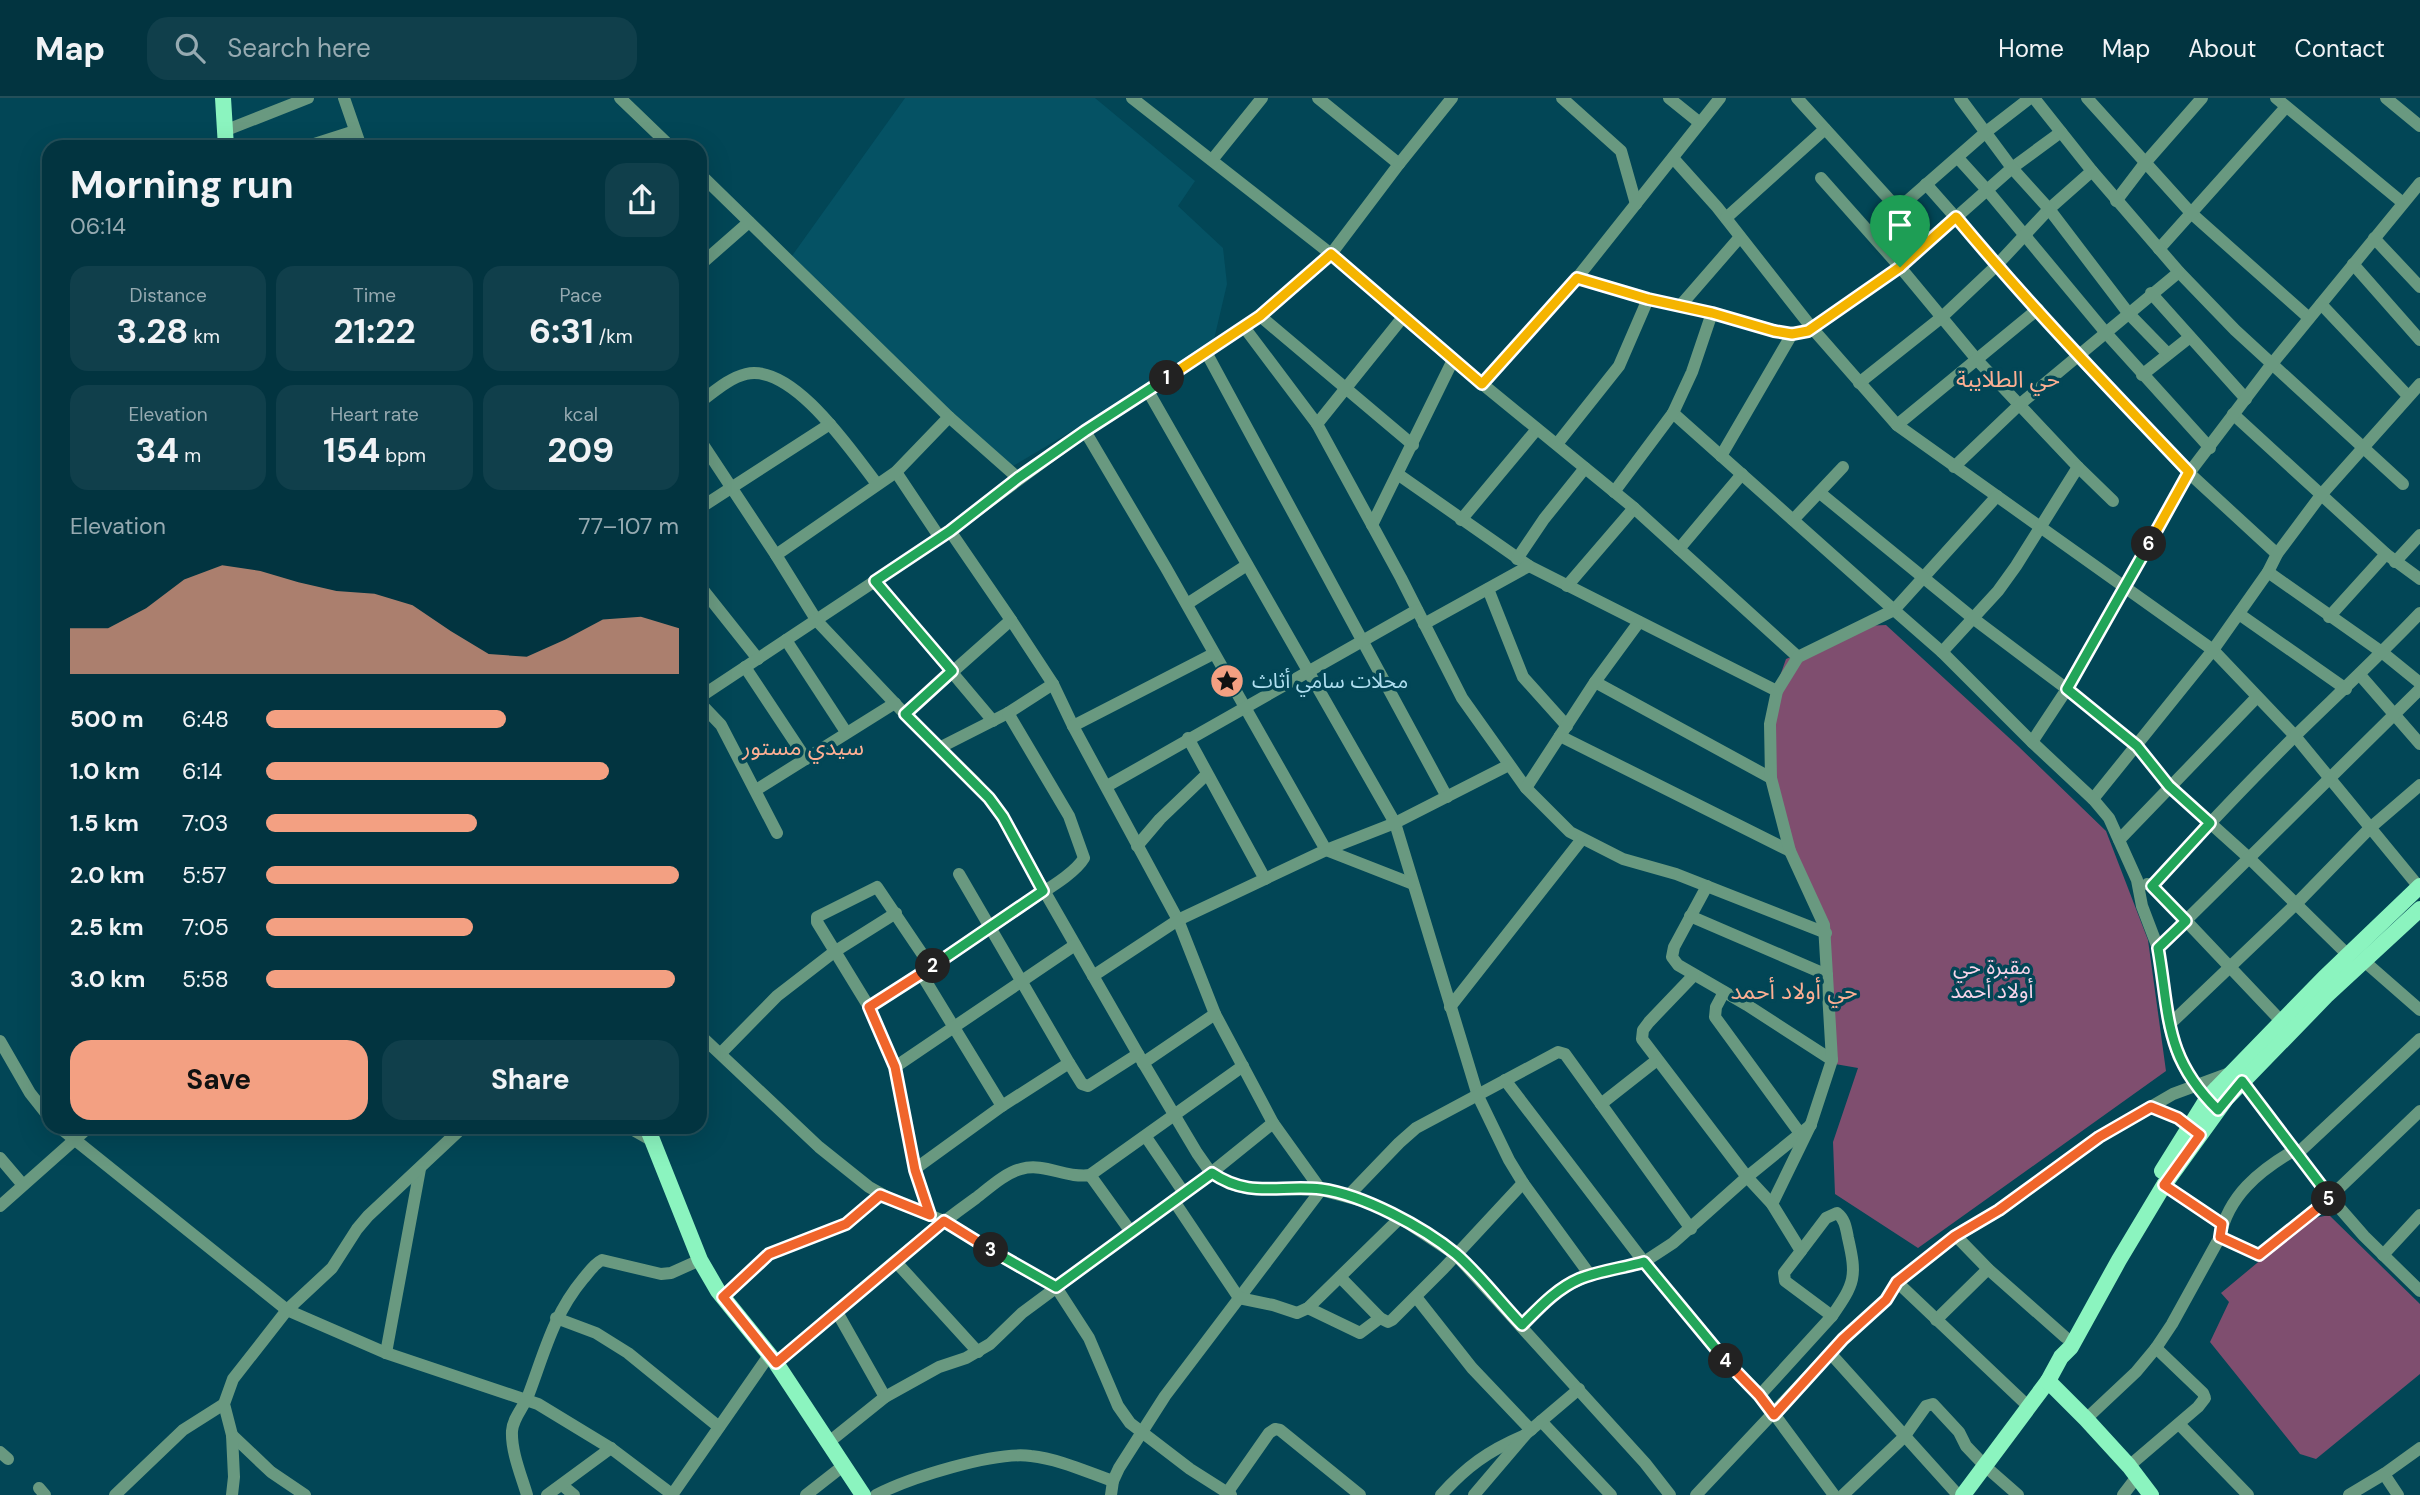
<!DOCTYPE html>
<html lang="en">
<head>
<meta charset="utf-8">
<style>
  :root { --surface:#023440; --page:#103f4b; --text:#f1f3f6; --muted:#96aab1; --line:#234f59; --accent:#f3a082 }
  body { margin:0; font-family:"DM Sans","Noto Sans Arabic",sans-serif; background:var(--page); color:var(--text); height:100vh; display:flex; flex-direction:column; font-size:26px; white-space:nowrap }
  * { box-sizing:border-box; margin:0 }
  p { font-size:23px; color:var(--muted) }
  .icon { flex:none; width:38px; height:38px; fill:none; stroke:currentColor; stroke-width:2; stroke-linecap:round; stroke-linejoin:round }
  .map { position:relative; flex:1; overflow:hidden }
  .side { position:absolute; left:42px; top:42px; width:665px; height:994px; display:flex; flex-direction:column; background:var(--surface); border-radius:21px; box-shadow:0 7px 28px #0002,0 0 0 2px var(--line) }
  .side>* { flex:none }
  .pin { position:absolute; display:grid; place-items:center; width:60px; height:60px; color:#fff; margin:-72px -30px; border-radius:50% 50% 50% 0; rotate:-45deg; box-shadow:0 0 7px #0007 }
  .pin .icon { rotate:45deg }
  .km { position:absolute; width:35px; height:35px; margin:-18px; border-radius:50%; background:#222; color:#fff; font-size:19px; line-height:35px; text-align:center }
  .round { display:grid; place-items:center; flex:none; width:74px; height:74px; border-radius:21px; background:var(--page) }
  .summary { display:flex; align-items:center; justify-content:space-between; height:119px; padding:0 28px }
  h1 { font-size:38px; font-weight:700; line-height:52px }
  .stats { display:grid; grid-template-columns:repeat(3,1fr); gap:10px; height:119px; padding:7px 28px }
  .stats div { display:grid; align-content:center; border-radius:18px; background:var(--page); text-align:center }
  .stats b { font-size:35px; font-weight:700 }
  .stats small { font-size:19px; font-weight:400 }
  .stats p { font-size:19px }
  .chart { height:196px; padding:14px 28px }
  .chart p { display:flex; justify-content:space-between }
  .chart svg { width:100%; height:126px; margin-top:7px; fill:var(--accent); opacity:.7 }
  .button { display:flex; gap:14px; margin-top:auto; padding:14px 28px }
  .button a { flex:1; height:80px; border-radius:21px; background:var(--accent); color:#111; font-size:28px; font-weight:700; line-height:80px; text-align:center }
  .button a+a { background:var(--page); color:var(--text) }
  ul { padding:0 28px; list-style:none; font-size:23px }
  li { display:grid; grid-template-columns:112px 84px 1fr; align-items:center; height:52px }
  li i { height:18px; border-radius:9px; background:var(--accent) }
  header { display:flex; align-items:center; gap:42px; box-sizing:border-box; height:98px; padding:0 35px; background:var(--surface); border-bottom:2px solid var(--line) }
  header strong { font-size:33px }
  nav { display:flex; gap:38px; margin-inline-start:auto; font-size:24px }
  .search { width:490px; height:63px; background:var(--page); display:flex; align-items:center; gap:18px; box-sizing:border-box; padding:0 24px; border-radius:21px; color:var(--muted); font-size:26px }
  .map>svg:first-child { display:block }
  .built { fill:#055264 }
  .green { fill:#7f4e6f }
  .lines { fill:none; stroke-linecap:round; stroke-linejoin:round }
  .minor { stroke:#699980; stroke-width:12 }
  .major { stroke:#8bf4bf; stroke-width:16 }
  .split-1-casing { stroke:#fff; stroke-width:14 }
  .split-2-casing { stroke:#fff; stroke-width:14 }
  .split-3-casing { stroke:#fff; stroke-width:14 }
  .split-4-casing { stroke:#fff; stroke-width:14 }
  .split-5-casing { stroke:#fff; stroke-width:14 }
  .split-6-casing { stroke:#fff; stroke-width:14 }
  .split-7-casing { stroke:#fff; stroke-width:14 }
  .split-1 { stroke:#f5b400; stroke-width:9 }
  .split-2 { stroke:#22a559; stroke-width:9 }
  .split-3 { stroke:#f0652b; stroke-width:9 }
  .split-4 { stroke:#22a559; stroke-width:9 }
  .split-5 { stroke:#f0652b; stroke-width:9 }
  .split-6 { stroke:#22a559; stroke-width:9 }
  .split-7 { stroke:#f5b400; stroke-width:9 }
  .labels { text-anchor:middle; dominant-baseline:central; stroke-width:7; stroke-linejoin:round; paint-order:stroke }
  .poi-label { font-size:21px; fill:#afdff0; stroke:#024656; text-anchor:start }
  .park-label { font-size:21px; fill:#f7d5ea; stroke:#024656 }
  .neighbourhood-label { font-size:23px; fill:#fdaf93; stroke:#024656 }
</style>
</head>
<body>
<header>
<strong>Map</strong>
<div class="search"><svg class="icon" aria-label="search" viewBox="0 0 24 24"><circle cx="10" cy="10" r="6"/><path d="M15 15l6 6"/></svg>Search here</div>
<nav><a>Home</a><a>Map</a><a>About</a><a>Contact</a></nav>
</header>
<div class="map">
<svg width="2420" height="1397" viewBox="0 0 2420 1397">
  <rect width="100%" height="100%" fill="#024656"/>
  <polygon class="built" points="905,0 1095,0 1195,83 1178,108 1223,150 1227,186 1212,250 1008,371 789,162"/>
  <g class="green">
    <polygon points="1886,527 2018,648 2106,733 2148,842 2166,973 1918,1150 1835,1096 1833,1044 1858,970 1835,966 1828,826 1792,752 1769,677 1766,618 1786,561 1864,528"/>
    <polygon points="2329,1117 2420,1206 2420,1276 2316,1361 2300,1356 2210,1244 2229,1204 2221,1195 2310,1121"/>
  </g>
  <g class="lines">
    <g class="minor">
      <polyline points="344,0 361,49"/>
      <polyline points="620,0 671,49"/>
      <polyline points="1132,0 1331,156 1399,66 1452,0"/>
      <polyline points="1318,0 1399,66"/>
      <polyline points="1562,0 1621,53 1636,106"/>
      <polyline points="1669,0 1700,25"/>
      <polyline points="1797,0 1898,111 1930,142"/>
      <polyline points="1960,0 2012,70 2061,34"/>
      <polyline points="2034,0 2092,73"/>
      <polyline points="2087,0 2191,115 2309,220"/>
      <polyline points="2276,0 2403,105"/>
      <polyline points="2386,0 2420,28"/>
      <polyline points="224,33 308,0"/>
      <polyline points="305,49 355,33"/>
      <polyline points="1673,60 1717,109 1812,230 1897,327 2213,552 2295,638 2419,789"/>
      <polyline points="1958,60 1987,92 2106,235 2210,350"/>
      <polyline points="1212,62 1262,0"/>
      <polyline points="700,76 949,319 1018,380"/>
      <polyline points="1821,80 1900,169 1978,263 2078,369 2113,403"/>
      <polyline points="1926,86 2078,258 2189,375 2277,456"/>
      <polyline points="2116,103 2145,65 2202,0"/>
      <polyline points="1898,111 1986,34 2030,0"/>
      <polyline points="1726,120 1825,31"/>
      <polyline points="2374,140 2420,189"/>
      <polyline points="2159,151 2286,9"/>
      <polyline points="2353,166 2420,242"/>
      <polyline points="700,167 749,124"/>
      <polyline points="1577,180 1720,0"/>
      <polyline points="2151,195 2246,301"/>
      <polyline points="2321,206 2408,298"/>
      <polyline points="1680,208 1740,139"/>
      <polyline points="1260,218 1413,347"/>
      <polyline points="1244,229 1317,326 1401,480 1462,600 1526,690 1570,734 1623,761 1676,776 1826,835"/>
      <polyline points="1206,254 1447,699"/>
      <polyline points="2142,277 2190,239"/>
      <polyline points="1859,285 1942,219 1996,168 2049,111 2092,73 2179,174 2235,232 2403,386"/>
      <polyline points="1482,286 1577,180 1648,201 1712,215 1784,235 1792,236 1808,233 1900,169 2012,70 2049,111 2129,216 2168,256"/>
      <polyline points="1148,293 1395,725 1478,998 1509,1062 1523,1085 1590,1177"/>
      <path d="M 700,304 C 714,294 729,280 746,276 C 793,265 852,354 877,386"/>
      <polyline points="1673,315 1894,512 1997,398"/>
      <polyline points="2233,316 2386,456 2420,481"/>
      <polyline points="1317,326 1403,219"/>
      <polyline points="1897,327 2038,211"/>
      <polyline points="1085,333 1166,470 1326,752 1413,786"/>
      <polyline points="700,342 776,457 817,523 905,616 975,684 996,709 1138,956 1197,1055 1211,1075 1230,1086 1246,1090 1321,1092 1370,1105 1400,1120 1456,1157 1645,1365 1670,1397"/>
      <polyline points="1557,346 1619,268 1648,201"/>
      <polyline points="1721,358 1792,236"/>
      <polyline points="1954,369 2019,307 2179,174"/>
      <polyline points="896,374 940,440"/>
      <polyline points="1399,377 1529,468 1777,593"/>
      <polyline points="1614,394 1673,315 1692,274 1712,215"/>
      <polyline points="1820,395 1974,521 2067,591 2137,648 2169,688 2249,760 2348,857"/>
      <polyline points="700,410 830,326"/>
      <polyline points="1461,422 1537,331"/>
      <polyline points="1793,422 1843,369"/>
      <polyline points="1372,427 1453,262"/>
      <polyline points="1679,451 1742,376"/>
      <polyline points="776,457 896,374 949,319"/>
      <polyline points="1517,461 1544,421 1585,370"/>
      <polyline points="2395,464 2420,437"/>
      <polyline points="2268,474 2383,555 2420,585"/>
      <polyline points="875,483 993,623"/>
      <polyline points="700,488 758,561"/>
      <polyline points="1567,488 1634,410"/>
      <polyline points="1488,491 1523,579 1567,628"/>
      <polyline points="1187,506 1247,467"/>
      <polyline points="2239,516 2346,591"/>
      <polyline points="2329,519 2386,456"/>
      <polyline points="1011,522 1053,586 1073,628 1178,822 1215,916 1273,1025 1321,1092 1165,1298 1119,1370 1113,1383 1111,1397"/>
      <polyline points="1424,526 1529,468"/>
      <polyline points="786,542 846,634"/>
      <polyline points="1942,554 1998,493 2016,468 2078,369"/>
      <polyline points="745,569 806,661"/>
      <polyline points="2360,577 2420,646"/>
      <polyline points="1595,584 1771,680"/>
      <polyline points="700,599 940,440 1085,333 1260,218 1331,156 1453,262 1634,410 1798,559"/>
      <polyline points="700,605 721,627 777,735"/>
      <polyline points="905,616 1011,522 950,433"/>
      <polyline points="1073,628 1213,556"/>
      <polyline points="1560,638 1790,753"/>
      <polyline points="1188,640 1265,781"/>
      <polyline points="2032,644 2067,591 2189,375 2271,267 2420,85"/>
      <polyline points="939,650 1008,615 1053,586"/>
      <polyline points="1107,688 1417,512"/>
      <polyline points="1526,690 1595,584 1639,524"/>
      <polyline points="756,692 895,605"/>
      <polyline points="2093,701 2213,552 2268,474 2277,456 2321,397 2420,286"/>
      <polyline points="2119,742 2257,599"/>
      <polyline points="1137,748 1160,721 1206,677"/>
      <polyline points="2147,786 2153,788 2281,923"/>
      <polyline points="1707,788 1674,849 1672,859 1678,867 1747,907 1832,962"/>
      <path d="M 2153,788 C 2198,737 2245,688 2293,640 C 2336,598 2379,558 2420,515"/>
      <polyline points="1690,818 1827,877"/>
      <polyline points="2158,850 2420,591"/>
      <polyline points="2364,863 2420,912"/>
      <polyline points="922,877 1002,1008"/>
      <polyline points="1694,877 1649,924 1643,932 1642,941 1747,1079 1772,1106"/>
      <polyline points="1093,878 1178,822 1326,752 1395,725 1509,667"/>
      <polyline points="1724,894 1716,909 1715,919 1799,1034"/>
      <path d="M 869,909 C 922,877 973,841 1025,806 C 1042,794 1074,777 1084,760 L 1069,718 L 1008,615"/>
      <polyline points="1450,909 1582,741"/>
      <polyline points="2169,927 2296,806 2370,730 2420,687"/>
      <polyline points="700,937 819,1049 869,1089 894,1103 944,1123 1019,1169 1056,1189 1089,1240 1118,1308 1130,1325 1190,1371 1231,1397"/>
      <polyline points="0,943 30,995 49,1019"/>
      <polyline points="721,955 777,898 834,854 896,815"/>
      <polyline points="1069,965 1082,986 1088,988 1138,956"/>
      <polyline points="1143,965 1215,916"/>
      <polyline points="895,969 1075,847"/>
      <polyline points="1505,982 1644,1164 1724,1261 1760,1297 1834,1397"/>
      <polyline points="2242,983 2330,1099 2364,1138 2420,1193"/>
      <polyline points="1601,1006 1657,962"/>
      <polyline points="2151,1009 2178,1020 2196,1033"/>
      <polyline points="59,1029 287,1212 386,1255 538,1306 612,1351 673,1397"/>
      <polyline points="628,1029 651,1042"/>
      <polyline points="1146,1039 1184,1095"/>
      <polyline points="2297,1056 2420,941"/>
      <polyline points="0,1060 23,1087"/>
      <polyline points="915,1071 1002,1008 1069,965 959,776"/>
      <polyline points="1090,1077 1131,1134"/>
      <polyline points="2164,1087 2222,1126"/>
      <polyline points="1348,1098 1399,1045 1416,1030 1558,954 1565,956 1691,1131"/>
      <polyline points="1174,1103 1239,1200 1273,1207 1297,1215 1308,1210 1400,1120"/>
      <polyline points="0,1108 89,1029"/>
      <polyline points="930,1117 915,1071 895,969 869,909 817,824 817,819 877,789 931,869"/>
      <polyline points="1956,1138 1988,1171 2065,1239"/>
      <polyline points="2220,1139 2259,1157 2330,1099 2420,1013"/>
      <path d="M 1801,1153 L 1826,1120 L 1837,1115 C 1845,1121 1846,1130 1848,1140 C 1857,1179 1855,1185 1832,1218"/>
      <polyline points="2383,1157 2420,1117"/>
      <polyline points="896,1164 978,1254"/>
      <polyline points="1340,1179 1380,1220 1388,1224 1392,1222 1444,1170 1523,1085"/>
      <polyline points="1897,1184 2029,1309"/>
      <polyline points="723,1199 769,1156 846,1126 880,1097"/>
      <polyline points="1416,1199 1472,1270 1531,1332"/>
      <polyline points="1308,1210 1360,1235 1380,1220"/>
      <polyline points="837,1214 885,1299"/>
      <polyline points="556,1220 596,1235 628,1255 719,1329"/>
      <polyline points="1936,1222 1988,1171"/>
      <polyline points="1522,1227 1552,1198 1568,1187 1590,1177 1644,1164 1673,1145 1747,1079 1811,1027"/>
      <polyline points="386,1255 420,1071"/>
      <polyline points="1831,1256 1958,1397"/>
      <path d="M 776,1265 C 842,1209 906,1150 976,1100 C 989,1090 1005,1075 1021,1071 C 1044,1064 1067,1081 1090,1077 L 1243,968"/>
      <polyline points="1760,1297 1832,1218 1785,1183 1784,1175 1801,1153 1772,1106 1811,1026 1832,962 1824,827 1790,753 1771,680 1770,626 1777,593 1798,559 1894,512 1942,554 2032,644 2093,701 2109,720 2137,782 2142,808 2158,850 2169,927 2178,958 2188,977 2212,1006"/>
      <path d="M 2086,1321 L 2136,1274 L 2156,1250 L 2172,1226 L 2220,1139 C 2228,1098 2259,1073 2293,1053"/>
      <polyline points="1541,1323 1611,1397"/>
      <polyline points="2179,1326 2248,1397"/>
      <polyline points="232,1337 271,1374 305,1397"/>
      <polyline points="829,1344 885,1299 939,1269 966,1260 990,1246 1022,1215 1211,1075 1273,1025"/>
      <polyline points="0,1354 8,1361"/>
      <polyline points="2129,1368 2198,1309 2205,1300 2203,1295 2156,1250"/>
      <polyline points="2384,1376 2398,1397"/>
      <polyline points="562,1387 574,1397"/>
      <polyline points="39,1390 45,1397"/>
      <polyline points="1227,1395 1269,1335 1275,1331 1280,1332 1360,1397"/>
      <polyline points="115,1397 183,1332 224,1306"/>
      <polyline points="232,1397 234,1379 232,1337 224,1306 233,1281 287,1212 332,1170 357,1131 368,1118 463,1029"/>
      <path d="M 527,1397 C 521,1377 511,1353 512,1333 C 513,1320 523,1310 528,1298 C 544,1256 553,1217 583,1181 C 589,1174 594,1166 602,1162 L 661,1176 L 671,1175 L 700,1162"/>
      <polyline points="547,1397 611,1350"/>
      <polyline points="672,1397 770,1256"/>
      <polyline points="806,1397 843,1368"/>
      <path d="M 876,1397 C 909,1380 994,1353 1031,1358 C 1059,1361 1087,1374 1113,1383"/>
      <path d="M 1441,1397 C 1466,1369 1488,1353 1523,1338"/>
      <polyline points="1474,1397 1526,1336 1579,1291"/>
      <polyline points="1696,1397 1843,1241 1886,1202 1897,1184 1956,1138 1999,1112 2099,1039 2173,996 2230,975"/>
      <polyline points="1843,1397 1904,1339 1926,1308 1933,1306 1959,1334 1966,1348 1986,1369 2018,1397"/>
      <polyline points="2123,1397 2136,1380"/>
      <polyline points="2349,1397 2384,1376 2420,1350"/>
    </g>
    <g class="major">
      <polyline points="223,0 226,49"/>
      <polyline points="647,1029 700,1162 718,1193 776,1265 863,1397"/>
      <polyline points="2162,1073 2207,1001 2217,990 2324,880 2420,788"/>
      <polyline points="1963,1397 2048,1283"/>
      <polyline points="2151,1397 2129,1368 2086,1321 2048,1283 2061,1259 2071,1249 2119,1162 2164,1087 2226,1001 2326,898 2420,811"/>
    </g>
  </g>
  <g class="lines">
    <g class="split-1-casing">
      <polyline id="split-1" points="1167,280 1260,218 1331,156 1482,286 1577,180 1648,201 1712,215 1774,233 1792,236 1808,233 1900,169"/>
    </g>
    <g class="split-2-casing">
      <polyline id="split-2" points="933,868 1043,793 1003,719 989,700 905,616 952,573 875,483 950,433 1018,380 1085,333 1167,280"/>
    </g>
    <g class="split-3-casing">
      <polyline id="split-3" points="933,868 869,909 895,969 915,1072 930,1117 880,1097 846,1126 769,1156 723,1199 776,1265 944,1123 991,1152"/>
    </g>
    <g class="split-4-casing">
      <path id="split-4" d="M 991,1152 L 1056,1189 L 1212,1075 C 1250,1101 1280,1086 1321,1091 C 1364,1097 1423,1129 1456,1156 C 1478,1175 1501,1205 1522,1227 C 1539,1210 1556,1191 1579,1181 C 1598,1173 1623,1170 1644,1164 L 1726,1263"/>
    </g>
    <g class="split-5-casing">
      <polyline id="split-5" points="1726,1263 1759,1297 1774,1317 1843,1241 1886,1202 1897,1184 1955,1138 1999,1112 2099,1039 2151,1009 2178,1020 2200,1037 2164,1087 2222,1126 2220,1139 2259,1157 2329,1101"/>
    </g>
    <g class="split-6-casing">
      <path id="split-6" d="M 2149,446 L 2067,591 L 2137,648 L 2169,688 L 2210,725 L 2152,788 L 2186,823 L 2158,850 C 2170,919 2164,959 2218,1012 L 2242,983 L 2330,1099 L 2329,1101"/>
    </g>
    <g class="split-7-casing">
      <path id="split-7" d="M 1900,169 L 1956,119 C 2030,208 2110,291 2189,374 L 2149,446"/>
    </g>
    <use href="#split-1" class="split-1"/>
    <use href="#split-2" class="split-2"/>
    <use href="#split-3" class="split-3"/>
    <use href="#split-4" class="split-4"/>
    <use href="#split-5" class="split-5"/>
    <use href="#split-6" class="split-6"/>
    <use href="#split-7" class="split-7"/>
  </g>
  <defs>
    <g id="sight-disc" transform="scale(1.75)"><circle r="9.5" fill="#f3a082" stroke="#024656"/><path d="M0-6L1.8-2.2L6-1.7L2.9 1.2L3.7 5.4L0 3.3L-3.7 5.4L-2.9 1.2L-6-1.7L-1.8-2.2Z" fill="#111"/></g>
  </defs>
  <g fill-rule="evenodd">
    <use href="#sight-disc" x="1227" y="583"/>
  </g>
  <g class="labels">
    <g class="poi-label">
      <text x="1252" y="583">محلات سامي أثاث</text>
    </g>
    <g class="park-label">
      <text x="1992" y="869">مقبرة حي<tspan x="1992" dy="24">أولاد أحمد</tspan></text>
    </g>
    <g class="neighbourhood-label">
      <text x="2008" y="281">حي الطلايبة</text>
      <text x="803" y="649">سيدي مستور</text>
      <text x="1794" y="893">حي أولاد أحمد</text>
    </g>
  </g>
</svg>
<div class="pin" style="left:1900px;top:169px;background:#1e9e55"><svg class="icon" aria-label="arrive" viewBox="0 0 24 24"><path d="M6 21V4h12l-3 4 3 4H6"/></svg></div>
<b class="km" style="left:1167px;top:280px">1</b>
<b class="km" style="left:933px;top:868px">2</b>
<b class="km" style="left:991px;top:1152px">3</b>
<b class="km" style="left:1726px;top:1263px">4</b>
<b class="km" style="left:2329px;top:1101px">5</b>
<b class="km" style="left:2149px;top:446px">6</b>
<section class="side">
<div class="summary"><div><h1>Morning run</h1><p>06:14</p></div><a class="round"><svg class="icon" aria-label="share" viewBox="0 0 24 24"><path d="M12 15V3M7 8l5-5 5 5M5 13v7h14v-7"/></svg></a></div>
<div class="stats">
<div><p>Distance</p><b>3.28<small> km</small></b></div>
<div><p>Time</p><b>21:22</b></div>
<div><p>Pace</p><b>6:31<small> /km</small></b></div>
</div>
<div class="stats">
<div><p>Elevation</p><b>34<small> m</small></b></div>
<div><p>Heart rate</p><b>154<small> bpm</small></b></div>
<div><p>kcal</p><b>209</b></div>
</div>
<div class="chart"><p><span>Elevation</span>77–107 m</p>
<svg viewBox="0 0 160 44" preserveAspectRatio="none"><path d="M0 44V28L10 28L20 21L30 11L40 6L50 8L60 12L70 15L80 16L90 20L100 29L110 37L120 38L130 32L140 25L150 24L160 28V44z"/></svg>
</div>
<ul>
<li><b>500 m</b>6:48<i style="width:58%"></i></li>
<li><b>1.0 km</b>6:14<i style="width:83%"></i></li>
<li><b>1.5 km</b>7:03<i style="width:51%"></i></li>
<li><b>2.0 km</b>5:57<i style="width:100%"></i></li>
<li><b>2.5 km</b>7:05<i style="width:50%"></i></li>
<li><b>3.0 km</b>5:58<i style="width:99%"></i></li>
</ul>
<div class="button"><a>Save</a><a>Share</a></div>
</section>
</div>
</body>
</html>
